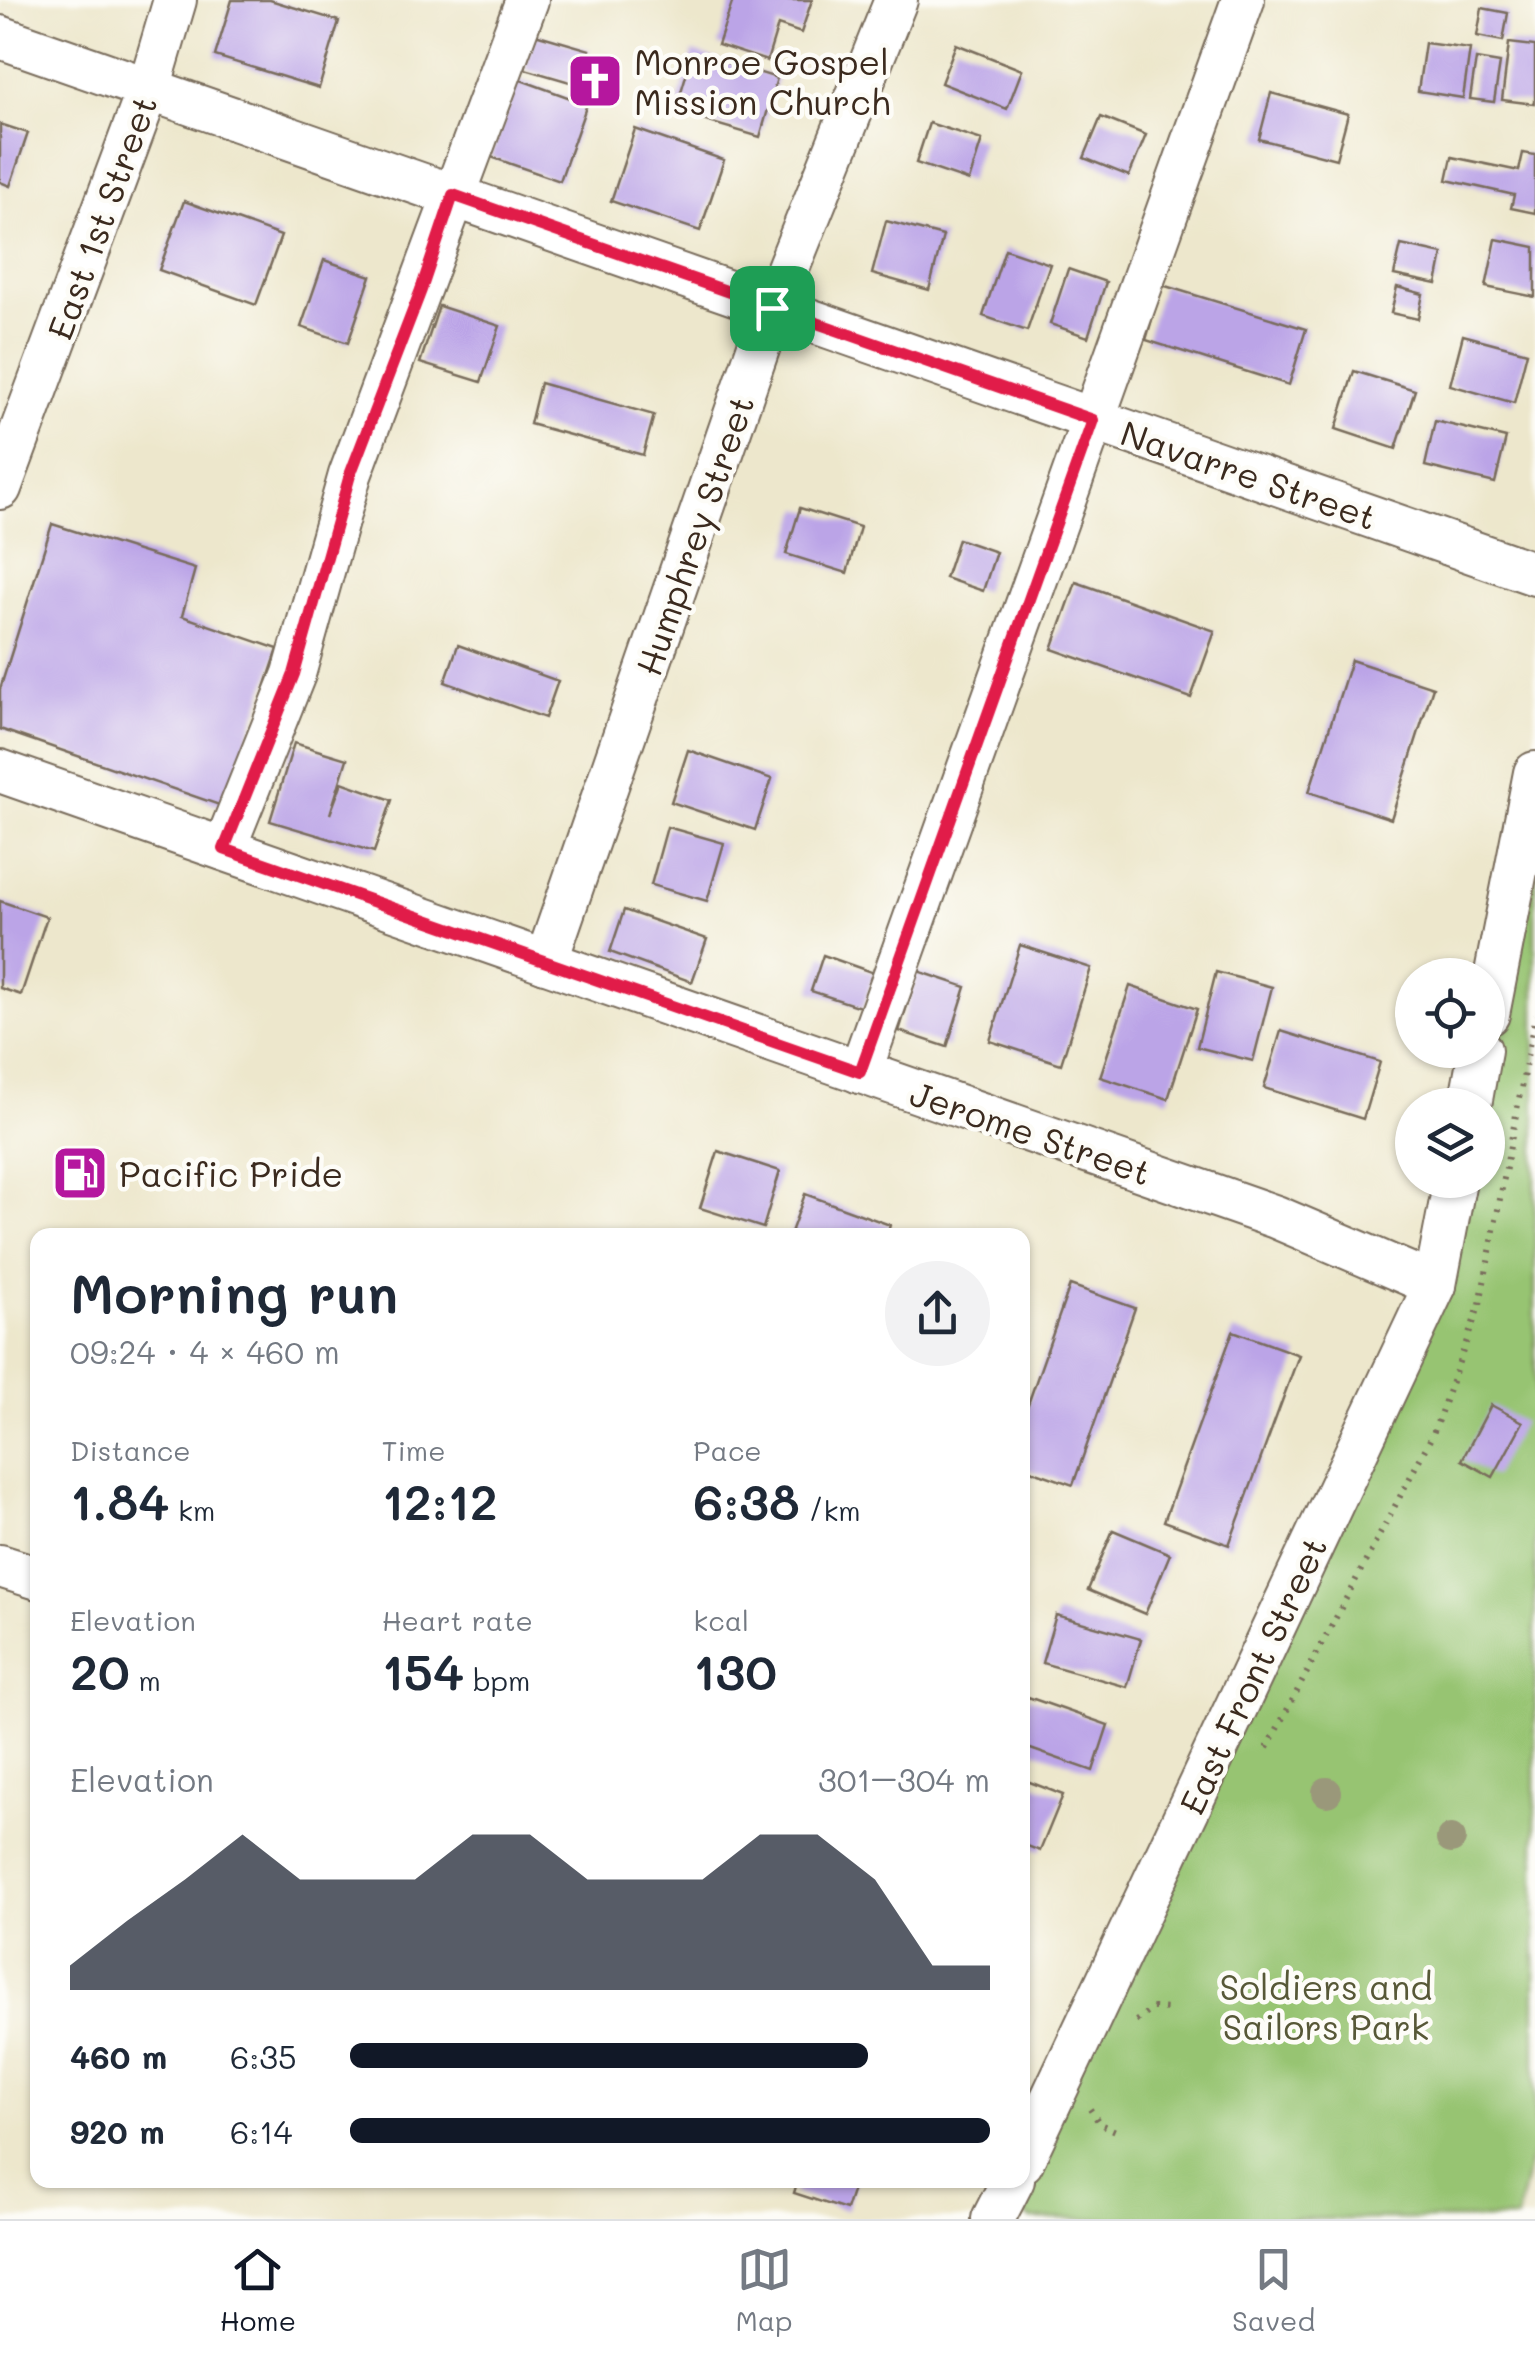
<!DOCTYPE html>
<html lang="en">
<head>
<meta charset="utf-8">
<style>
  :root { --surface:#fff; --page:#f2f2f3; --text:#1f2937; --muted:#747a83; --line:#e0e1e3; --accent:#111827 }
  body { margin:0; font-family:Mali,sans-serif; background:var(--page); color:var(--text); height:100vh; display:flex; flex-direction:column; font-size:38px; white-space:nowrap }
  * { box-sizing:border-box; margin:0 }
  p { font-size:32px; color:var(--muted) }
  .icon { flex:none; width:55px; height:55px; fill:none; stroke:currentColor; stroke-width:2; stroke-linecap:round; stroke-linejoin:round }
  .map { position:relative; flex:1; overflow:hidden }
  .sheet { position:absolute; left:30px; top:1228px; width:1000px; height:960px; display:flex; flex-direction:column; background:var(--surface); border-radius:20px; box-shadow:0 2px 8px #0004 }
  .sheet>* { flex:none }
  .controls { position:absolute; left:1395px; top:958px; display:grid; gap:20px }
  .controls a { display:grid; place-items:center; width:110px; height:110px; border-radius:50%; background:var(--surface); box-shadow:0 2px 8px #0004; font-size:50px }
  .pin { position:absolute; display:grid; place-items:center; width:85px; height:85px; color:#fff; margin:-42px; border-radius:20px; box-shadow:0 5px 15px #0006 }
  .round { display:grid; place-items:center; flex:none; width:105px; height:105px; border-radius:52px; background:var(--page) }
  .head { display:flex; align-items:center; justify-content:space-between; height:170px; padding:0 40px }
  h1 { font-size:55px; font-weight:600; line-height:75px }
  .metrics { display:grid; grid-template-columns:repeat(3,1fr); gap:15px; height:170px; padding:10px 40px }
  .metrics div { display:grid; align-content:center }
  .metrics b { font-size:50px; font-weight:600 }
  .metrics small { font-size:28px; font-weight:400 }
  .metrics p { font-size:28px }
  .chart { height:280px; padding:20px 40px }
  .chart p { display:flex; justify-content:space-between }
  .chart svg { width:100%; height:180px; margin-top:10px; fill:var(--accent); opacity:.7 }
  ul { padding:0 40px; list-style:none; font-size:32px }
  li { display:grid; grid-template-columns:160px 120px 1fr; align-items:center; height:75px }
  li i { height:25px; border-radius:12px; background:var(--accent) }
  .tab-bar { display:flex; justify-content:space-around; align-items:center; height:140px; border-top:2px solid var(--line); background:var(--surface); font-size:28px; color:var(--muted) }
  .tab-bar a { display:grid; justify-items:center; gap:5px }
  .tab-bar .selected { color:var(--accent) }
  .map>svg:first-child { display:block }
  .green { fill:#97c472; stroke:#697748; stroke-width:2.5 }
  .building { fill:#bba4e7 }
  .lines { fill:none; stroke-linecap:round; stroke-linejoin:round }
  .minor-casing { stroke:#796c5b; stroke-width:46 }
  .path { stroke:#796c5b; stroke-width:6; stroke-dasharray:2.5 8; stroke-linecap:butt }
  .minor { stroke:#fff; stroke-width:42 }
  .tree { fill:#9a987a }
  .route-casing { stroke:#fff; stroke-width:20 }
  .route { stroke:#e11d48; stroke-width:12 }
  .labels { text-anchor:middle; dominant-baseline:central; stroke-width:9; stroke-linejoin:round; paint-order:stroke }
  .poi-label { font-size:35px; fill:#3b2a1e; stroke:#fdfcf7; text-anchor:start }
  .street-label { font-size:35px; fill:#3b2a1e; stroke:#fdfcf7 }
  .park-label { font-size:35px; fill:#575837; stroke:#fdfcf7 }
</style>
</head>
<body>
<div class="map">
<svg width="1535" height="2219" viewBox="0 0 1535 2219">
  <rect width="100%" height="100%" fill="#fdfcf7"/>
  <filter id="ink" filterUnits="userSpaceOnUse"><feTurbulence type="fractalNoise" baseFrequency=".01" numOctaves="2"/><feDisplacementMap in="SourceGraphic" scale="20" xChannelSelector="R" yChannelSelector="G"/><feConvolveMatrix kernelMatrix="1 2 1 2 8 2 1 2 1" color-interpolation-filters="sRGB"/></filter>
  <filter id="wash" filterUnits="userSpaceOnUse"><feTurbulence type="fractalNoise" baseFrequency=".0048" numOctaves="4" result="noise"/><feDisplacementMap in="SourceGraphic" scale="40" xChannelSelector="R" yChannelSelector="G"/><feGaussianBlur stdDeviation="2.25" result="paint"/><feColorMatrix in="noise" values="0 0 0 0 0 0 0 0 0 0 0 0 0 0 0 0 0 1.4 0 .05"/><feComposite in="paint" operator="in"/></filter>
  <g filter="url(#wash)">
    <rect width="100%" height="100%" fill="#ede7cc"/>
    <polygon class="green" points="1535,775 1535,2141 1517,2219 1032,2219 1002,2202 1434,1285 1455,1180 1488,1180 1488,1105 1470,1105"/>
    <g id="blocks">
      <g class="building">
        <polygon points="232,0 270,0 339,21 319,88 215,56"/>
        <polygon points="733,0 812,0 801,33 778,25 767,61 718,45"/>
        <polygon points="1482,8 1508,13 1503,41 1477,36"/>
        <polygon points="535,34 590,50 580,85 525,69"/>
        <polygon points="1425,43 1470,49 1463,98 1418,91"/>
        <polygon points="1509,43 1535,46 1535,104 1502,100"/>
        <polygon points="956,44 1022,70 1007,109 941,83"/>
        <polygon points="693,52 777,78 760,137 675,112"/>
        <polygon points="1476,59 1500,63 1494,102 1470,99"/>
        <polygon points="518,79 587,104 560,181 491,157"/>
        <polygon points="1271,93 1348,114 1336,159 1259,139"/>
        <polygon points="1101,117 1146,135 1129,176 1084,158"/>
        <polygon points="929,123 982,140 969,181 916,163"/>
        <polygon points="0,124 28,133 10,186 0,182"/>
        <polygon points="635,129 724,160 700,231 611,201"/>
        <polygon points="1523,153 1535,155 1535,213 1511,208 1514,195 1447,180 1452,157 1519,171"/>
        <polygon points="184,201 281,236 256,305 159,270"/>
        <polygon points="886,221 943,236 929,290 872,274"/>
        <polygon points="1496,239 1535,247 1535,297 1486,287"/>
        <polygon points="1401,245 1443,254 1437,284 1394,275"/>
        <polygon points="1005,249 1050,264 1027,331 983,316"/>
        <polygon points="324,260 371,276 348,343 301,327"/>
        <polygon points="1068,269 1106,282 1088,337 1050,324"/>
        <polygon points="1162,285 1306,329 1289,385 1146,340"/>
        <polygon points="1397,287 1423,294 1418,319 1391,313"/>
        <polygon points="439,306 500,326 481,382 420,363"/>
        <polygon points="1463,335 1527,352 1514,403 1450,385"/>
        <polygon points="1354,371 1415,390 1396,449 1336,429"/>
        <polygon points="540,383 654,415 643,455 530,424"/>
        <polygon points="1435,421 1506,438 1495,483 1425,466"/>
        <polygon points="800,508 860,527 847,573 786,554"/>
        <polygon points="52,524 195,569 182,616 278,649 225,807 0,729 0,689"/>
        <polygon points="958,539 996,552 983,591 945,578"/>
        <polygon points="1076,582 1215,631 1191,698 1052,649"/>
        <polygon points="458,645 558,681 545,718 445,682"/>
        <polygon points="1351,660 1433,687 1391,819 1309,792"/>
        <polygon points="294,743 347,759 330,814 342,782 392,800 374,852 270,821"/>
        <polygon points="688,750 772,779 755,830 671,802"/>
        <polygon points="667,827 724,843 707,901 651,885"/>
        <polygon points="0,901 47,917 21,995 0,988"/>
        <polygon points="624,910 707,939 692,982 610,952"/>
        <polygon points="1020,945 1091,968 1061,1064 990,1041"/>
        <polygon points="823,955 874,973 863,1008 811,991"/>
        <polygon points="918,971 966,987 947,1047 899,1031"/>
        <polygon points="1216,972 1272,987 1253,1061 1197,1047"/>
        <polygon points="1130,986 1197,1009 1168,1099 1100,1077"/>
        <polygon points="1281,1031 1380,1062 1363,1119 1264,1088"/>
        <polygon points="718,1151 780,1171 763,1228 700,1208"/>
        <polygon points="805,1194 890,1225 887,1235 790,1235"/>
        <polygon points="1070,1285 1135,1308 1073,1485 1022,1467 1022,1421"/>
        <polygon points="1233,1331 1299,1355 1229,1545 1164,1521"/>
        <polygon points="1491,1405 1523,1422 1493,1477 1462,1460"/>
        <polygon points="1113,1530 1170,1554 1145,1614 1088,1590"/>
        <polygon points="1056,1615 1141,1639 1127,1687 1042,1663"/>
        <polygon points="1028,1697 1108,1725 1093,1771 1022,1746 1022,1713"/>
        <polygon points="1022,1779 1063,1795 1040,1851 1022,1844"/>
        <polygon points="798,2180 856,2180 846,2210 794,2193"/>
      </g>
    </g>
  </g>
  <g filter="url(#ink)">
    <use href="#blocks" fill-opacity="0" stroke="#796c5b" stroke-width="2.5"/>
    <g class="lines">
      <g class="minor-casing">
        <g id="minor">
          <polyline points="0,37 1535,574"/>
          <polyline points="0,488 149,88 175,0"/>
          <polyline points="0,771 1276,1217 1435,1285"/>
          <polyline points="224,849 294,674 350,475 527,0"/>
          <polyline points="546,962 772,308 896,0"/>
          <polyline points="1488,1014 1535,773"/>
          <polyline points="860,1072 1243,0"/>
          <polyline points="1470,1105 1480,1050"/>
          <polyline points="0,1566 38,1578"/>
          <polyline points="1022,2162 1435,1285 1455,1180"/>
          <polyline points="993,2219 1013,2180"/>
        </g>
      </g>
      <g class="path">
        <polyline points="1267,1748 1433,1434 1480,1304 1535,1015"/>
        <polyline points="1136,2021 1153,2008 1171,2009"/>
        <polyline points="1090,2109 1100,2124 1116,2131"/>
      </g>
      <use href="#minor" class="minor"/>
    </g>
    <g class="tree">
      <circle cx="1327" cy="1792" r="15"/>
      <circle cx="1451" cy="1839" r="15"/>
    </g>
  </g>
  <g class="lines" filter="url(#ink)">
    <g class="route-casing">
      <polygon id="route" points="453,195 1093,420 860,1072 224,849 294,674 350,475 421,290"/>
    </g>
    <use href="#route" class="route"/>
  </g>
  <defs>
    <g id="church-square" transform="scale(2.875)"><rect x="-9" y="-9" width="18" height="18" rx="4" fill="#b5179e" stroke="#fdfcf7"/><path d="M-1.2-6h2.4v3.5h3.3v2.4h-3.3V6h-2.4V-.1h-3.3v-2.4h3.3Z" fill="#fff"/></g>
    <g id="fuel-square" transform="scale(2.875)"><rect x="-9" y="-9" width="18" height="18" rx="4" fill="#b5179e" stroke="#fdfcf7"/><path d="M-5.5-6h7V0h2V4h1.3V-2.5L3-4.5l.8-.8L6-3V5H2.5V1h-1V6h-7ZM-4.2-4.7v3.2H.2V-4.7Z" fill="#fff"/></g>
  </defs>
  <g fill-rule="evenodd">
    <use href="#church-square" x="595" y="81"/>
    <use href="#fuel-square" x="80" y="1173"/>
  </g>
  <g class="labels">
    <g class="poi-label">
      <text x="634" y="61">Monroe Gospel<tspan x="634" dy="40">Mission Church</tspan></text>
      <text x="119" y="1173">Pacific Pride</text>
    </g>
    <g class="street-label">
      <text transform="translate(101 217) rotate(-70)">East 1st Street</text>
      <text transform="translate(1249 474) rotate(19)">Navarre Street</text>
      <text transform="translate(694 535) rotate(-71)">Humphrey Street</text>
      <text transform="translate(1031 1132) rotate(19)">Jerome Street</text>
      <text transform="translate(1252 1675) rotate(-65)">East Front Street</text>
    </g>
    <g class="park-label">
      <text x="1326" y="1986">Soldiers and<tspan x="1326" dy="40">Sailors Park</tspan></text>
    </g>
  </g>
</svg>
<div class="controls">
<a><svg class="icon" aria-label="locate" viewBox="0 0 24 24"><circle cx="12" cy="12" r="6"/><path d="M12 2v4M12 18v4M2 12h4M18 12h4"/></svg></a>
<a><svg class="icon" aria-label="layers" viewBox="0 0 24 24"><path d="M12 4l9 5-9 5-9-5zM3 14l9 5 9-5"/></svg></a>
</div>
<div class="pin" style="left:772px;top:308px;background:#1e9e55"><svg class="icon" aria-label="arrive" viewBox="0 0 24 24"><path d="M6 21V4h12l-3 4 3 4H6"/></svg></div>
<section class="sheet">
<div class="head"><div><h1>Morning run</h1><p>09:24 · 4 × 460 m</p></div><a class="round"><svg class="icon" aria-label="share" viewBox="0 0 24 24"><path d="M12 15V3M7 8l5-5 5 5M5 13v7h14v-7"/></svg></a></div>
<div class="metrics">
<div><p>Distance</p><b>1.84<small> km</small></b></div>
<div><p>Time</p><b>12:12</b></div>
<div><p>Pace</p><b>6:38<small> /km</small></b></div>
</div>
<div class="metrics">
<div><p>Elevation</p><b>20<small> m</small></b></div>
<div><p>Heart rate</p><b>154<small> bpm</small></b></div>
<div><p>kcal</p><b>130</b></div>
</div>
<div class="chart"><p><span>Elevation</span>301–304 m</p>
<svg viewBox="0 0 160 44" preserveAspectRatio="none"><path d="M0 44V38L10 27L20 17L30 6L40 17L50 17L60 17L70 6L80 6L90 17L100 17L110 17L120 6L130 6L140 17L150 38L160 38V44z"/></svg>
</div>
<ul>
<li><b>460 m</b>6:35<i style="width:81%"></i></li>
<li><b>920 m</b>6:14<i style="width:100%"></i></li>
</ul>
</section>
</div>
<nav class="tab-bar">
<a class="selected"><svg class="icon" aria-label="home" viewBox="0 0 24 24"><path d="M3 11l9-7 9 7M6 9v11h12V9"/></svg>Home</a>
<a><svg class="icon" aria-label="map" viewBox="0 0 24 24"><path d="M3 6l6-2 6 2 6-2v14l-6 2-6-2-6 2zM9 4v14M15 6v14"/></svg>Map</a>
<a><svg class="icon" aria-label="saved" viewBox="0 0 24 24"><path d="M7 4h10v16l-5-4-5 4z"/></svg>Saved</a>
</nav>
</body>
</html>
